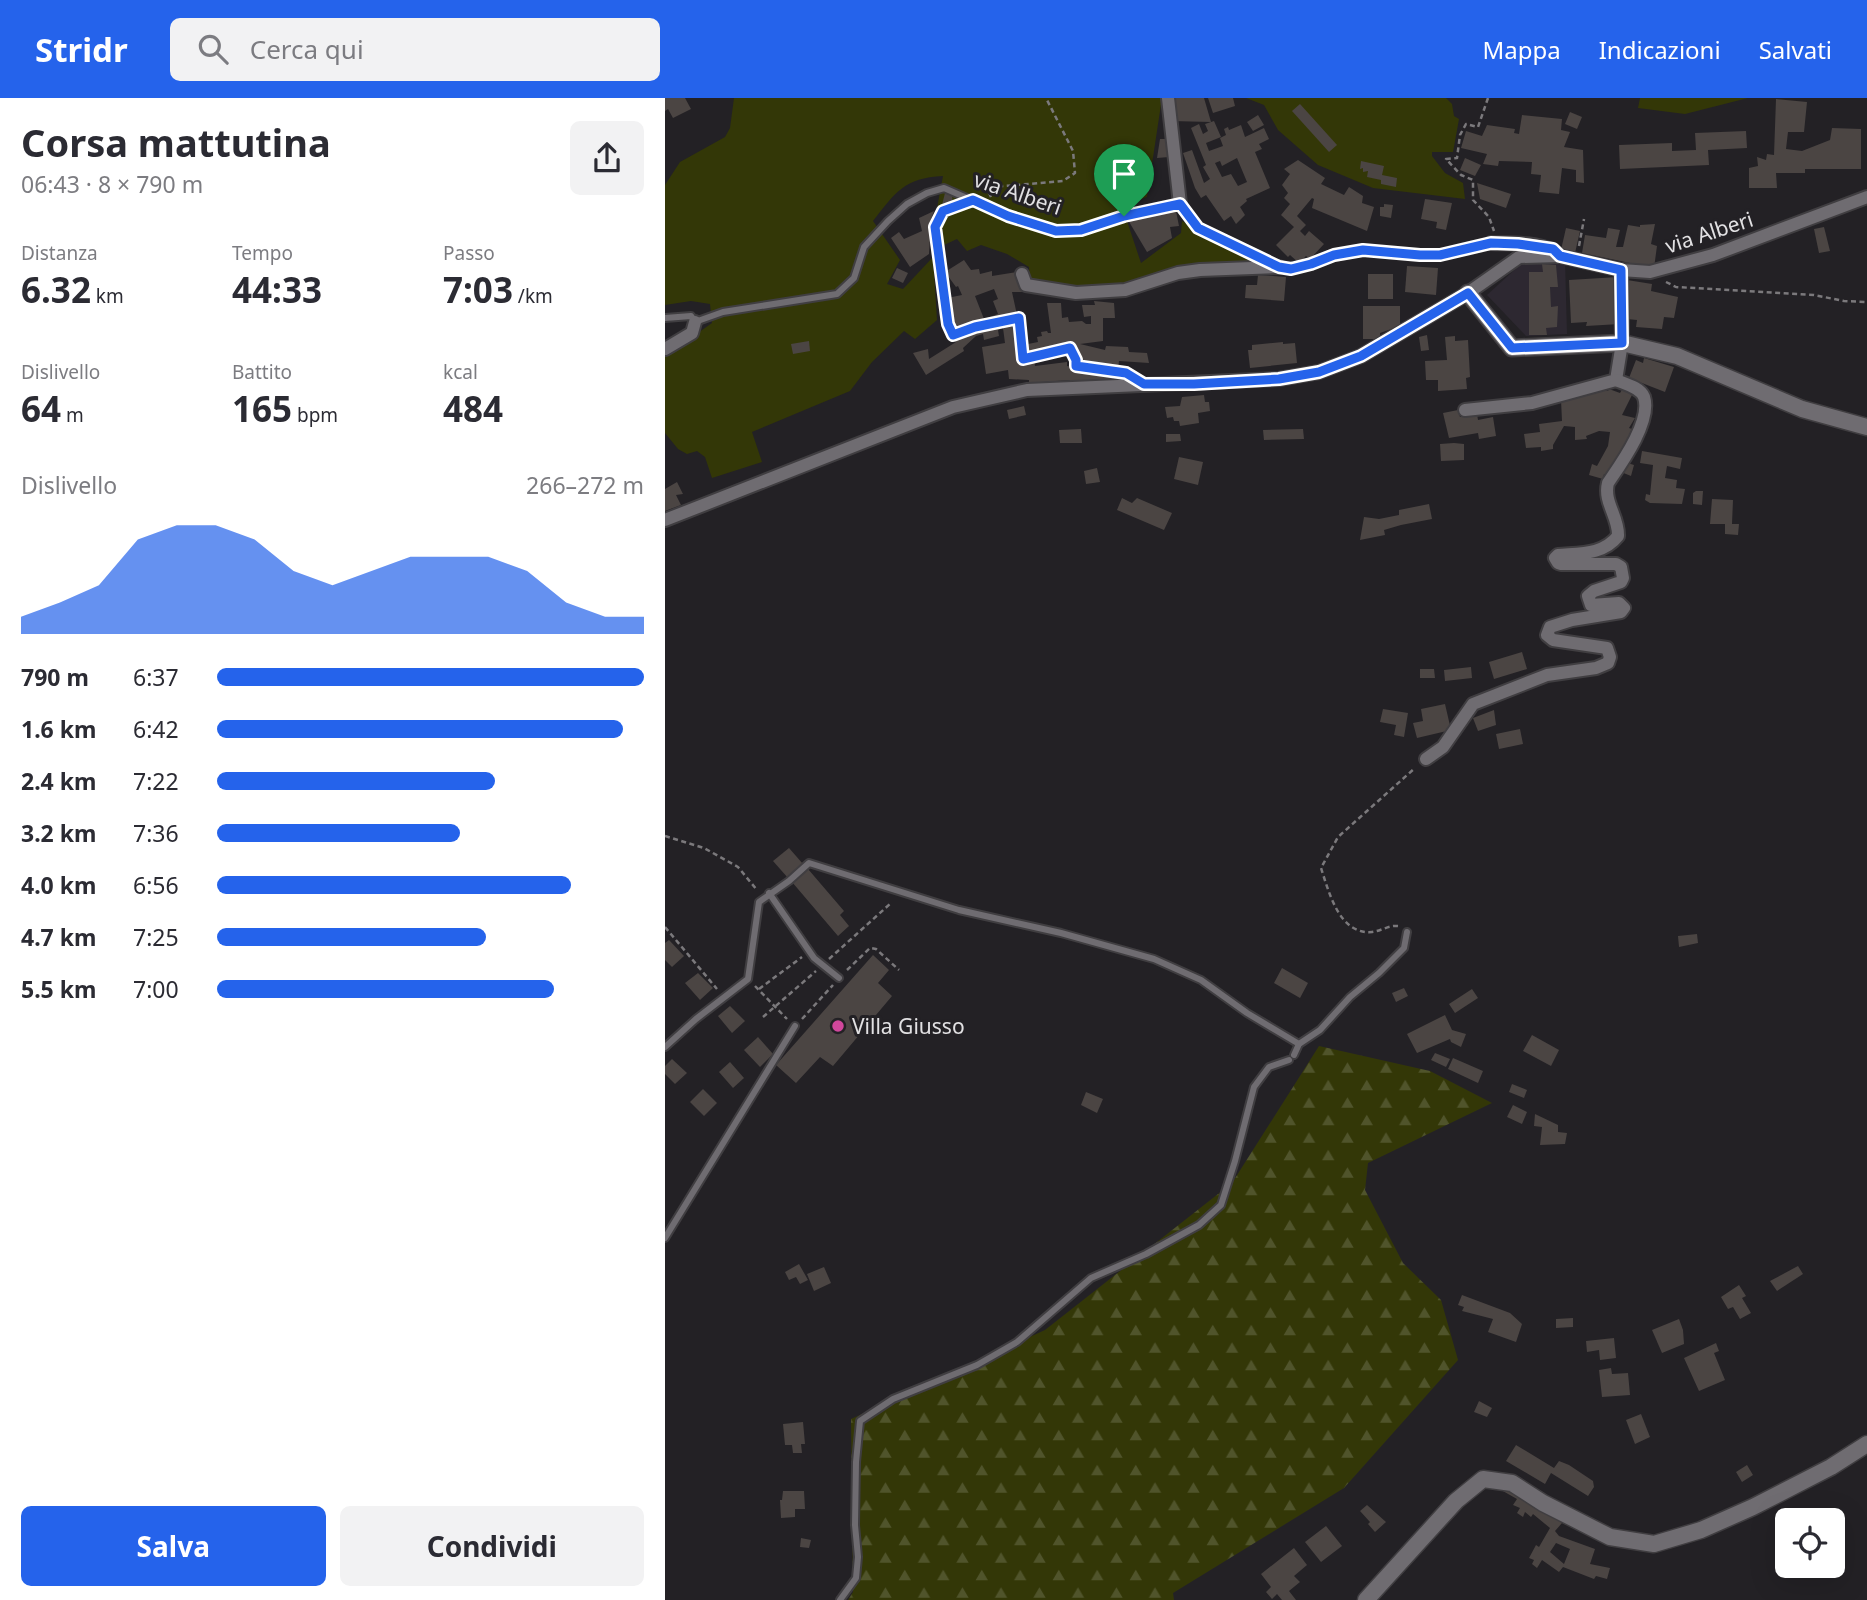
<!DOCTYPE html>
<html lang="it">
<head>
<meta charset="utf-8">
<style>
  :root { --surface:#fff; --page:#f2f2f3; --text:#2b2b33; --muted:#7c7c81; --accent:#2563eb }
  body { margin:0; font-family:"Noto Sans",sans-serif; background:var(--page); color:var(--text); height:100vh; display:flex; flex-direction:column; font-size:26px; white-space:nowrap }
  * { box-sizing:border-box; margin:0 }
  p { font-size:23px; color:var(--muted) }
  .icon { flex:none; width:38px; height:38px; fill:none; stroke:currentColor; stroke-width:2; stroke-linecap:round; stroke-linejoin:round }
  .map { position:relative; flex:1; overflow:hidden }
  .details { display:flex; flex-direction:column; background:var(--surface); width:665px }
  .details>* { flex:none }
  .tools { position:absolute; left:1110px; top:1410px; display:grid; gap:14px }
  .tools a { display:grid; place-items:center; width:70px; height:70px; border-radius:10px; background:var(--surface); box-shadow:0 7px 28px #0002; font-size:35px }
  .pin { position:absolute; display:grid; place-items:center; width:60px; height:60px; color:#fff; margin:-72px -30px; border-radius:50% 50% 50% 0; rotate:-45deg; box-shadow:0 0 7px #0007 }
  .pin .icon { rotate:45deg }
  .round { display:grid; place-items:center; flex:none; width:74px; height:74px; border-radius:10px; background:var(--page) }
  .headline { display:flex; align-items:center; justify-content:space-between; height:119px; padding:0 21px }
  h1 { font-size:38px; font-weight:700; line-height:52px }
  .metrics { display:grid; grid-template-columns:repeat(3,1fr); gap:10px; height:119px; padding:7px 21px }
  .metrics div { display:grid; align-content:center }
  .metrics b { font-size:35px; font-weight:700 }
  .metrics small { font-size:19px; font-weight:400 }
  .metrics p { font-size:19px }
  .chart { height:196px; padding:14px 21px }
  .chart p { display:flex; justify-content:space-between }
  .chart svg { width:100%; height:126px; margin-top:7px; fill:var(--accent); opacity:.7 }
  .action { display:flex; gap:14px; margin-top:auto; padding:14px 21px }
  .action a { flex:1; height:80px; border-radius:10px; background:var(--accent); color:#fff; font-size:28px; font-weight:700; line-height:80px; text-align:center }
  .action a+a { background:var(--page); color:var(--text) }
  ul { padding:0 21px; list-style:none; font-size:23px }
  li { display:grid; grid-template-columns:112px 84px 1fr; align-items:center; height:52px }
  li i { height:18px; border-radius:9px; background:var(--accent) }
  header { display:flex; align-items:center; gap:42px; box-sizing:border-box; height:98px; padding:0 35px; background:var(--accent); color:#fff }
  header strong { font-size:33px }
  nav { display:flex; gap:38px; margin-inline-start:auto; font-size:24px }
  .search { width:490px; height:63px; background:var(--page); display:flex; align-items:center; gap:18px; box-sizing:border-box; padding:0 24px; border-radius:10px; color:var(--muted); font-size:26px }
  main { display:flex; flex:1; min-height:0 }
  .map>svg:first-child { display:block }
  .built { fill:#2d2831 }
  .grass { fill:#333707 }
  .forest { fill:url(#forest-firs) }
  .building { fill:#4b4543; fill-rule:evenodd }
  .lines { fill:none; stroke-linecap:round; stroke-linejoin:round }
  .service-casing { stroke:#403e41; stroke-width:10 }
  .minor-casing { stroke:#403e41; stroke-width:16 }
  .tertiary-casing { stroke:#403e41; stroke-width:19 }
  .path { stroke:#7b797c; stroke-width:2.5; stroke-dasharray:5 3.5; stroke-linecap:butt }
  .service { stroke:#6f6c71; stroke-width:6 }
  .minor { stroke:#6f6c71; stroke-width:12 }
  .tertiary { stroke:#6f6c71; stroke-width:16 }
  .route-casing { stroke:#fff; stroke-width:14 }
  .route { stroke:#2563eb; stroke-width:9 }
  .hotel-dot { fill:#d1479c; stroke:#232125; stroke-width:2.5 }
  .labels { text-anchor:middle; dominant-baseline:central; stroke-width:6; stroke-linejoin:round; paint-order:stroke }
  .street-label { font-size:21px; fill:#e2e1e3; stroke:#232125 }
  .poi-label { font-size:21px; fill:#e2e1e3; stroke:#232125; text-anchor:start }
</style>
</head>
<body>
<header>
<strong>Stridr</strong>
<div class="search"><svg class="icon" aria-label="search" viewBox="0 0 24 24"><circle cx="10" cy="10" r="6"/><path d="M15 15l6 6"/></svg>Cerca qui</div>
<nav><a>Mappa</a><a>Indicazioni</a><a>Salvati</a></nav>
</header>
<main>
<section class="details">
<div class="headline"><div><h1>Corsa mattutina</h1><p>06:43 · 8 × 790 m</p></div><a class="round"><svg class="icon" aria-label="share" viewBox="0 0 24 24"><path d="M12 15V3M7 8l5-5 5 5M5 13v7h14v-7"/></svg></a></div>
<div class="metrics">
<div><p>Distanza</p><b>6.32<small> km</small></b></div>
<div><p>Tempo</p><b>44:33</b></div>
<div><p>Passo</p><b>7:03<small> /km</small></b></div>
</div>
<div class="metrics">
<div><p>Dislivello</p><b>64<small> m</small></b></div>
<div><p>Battito</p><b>165<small> bpm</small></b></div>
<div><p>kcal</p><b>484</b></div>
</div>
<div class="chart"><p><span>Dislivello</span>266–272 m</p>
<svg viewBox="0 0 160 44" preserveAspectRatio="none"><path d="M0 44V38L10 33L20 27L30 11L40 6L50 6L60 11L70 22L80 27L90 22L100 17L110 17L120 17L130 22L140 33L150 38L160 38V44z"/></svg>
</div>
<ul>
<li><b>790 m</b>6:37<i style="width:100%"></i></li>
<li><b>1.6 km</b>6:42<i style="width:95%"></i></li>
<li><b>2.4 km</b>7:22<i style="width:65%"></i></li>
<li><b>3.2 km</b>7:36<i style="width:57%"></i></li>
<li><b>4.0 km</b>6:56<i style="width:83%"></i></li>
<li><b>4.7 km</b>7:25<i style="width:63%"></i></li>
<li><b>5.5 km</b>7:00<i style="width:79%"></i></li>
</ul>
<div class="action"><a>Salva</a><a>Condividi</a></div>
</section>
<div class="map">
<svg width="1202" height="1502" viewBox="0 0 1202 1502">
  <defs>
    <pattern id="forest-firs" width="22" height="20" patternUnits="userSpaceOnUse" patternTransform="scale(1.75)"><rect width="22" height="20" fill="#333707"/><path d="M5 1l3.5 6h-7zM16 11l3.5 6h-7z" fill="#50542b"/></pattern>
  </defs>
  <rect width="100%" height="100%" fill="#232125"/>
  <polygon class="built" points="900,161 902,236 861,238 822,197 859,163"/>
  <g class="grass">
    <path d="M 69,0 L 497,0 L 482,99 L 457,108 L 476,165 L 516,135 L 517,123 L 600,166 L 459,189 L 428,189 L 365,185 L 364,169 L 342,156 L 316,147 L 302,153 L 292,141 L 277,148 L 267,137 L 278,78 C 239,80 231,94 208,123 L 235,162 L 222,186 L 238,191 L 268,159 L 272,222 L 250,241 L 239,233 L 207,264 L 185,293 L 87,334 L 97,364 L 47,380 L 40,359 L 32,353 L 22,356 L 13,351 L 0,335 L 0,258 L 47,225 L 45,206 L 26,203 L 0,207 L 0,87 L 15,64 L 60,39 L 65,30 Z"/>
    <polygon points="581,0 781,0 787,6 789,18 794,21 788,54 767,54 767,58 780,75 798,85 800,101 708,90 653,67 613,32 599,7"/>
    <polygon points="975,0 1083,0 1020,16 973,10"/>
  </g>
  <polygon class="forest" points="654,948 765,973 827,1005 703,1065 700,1092 738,1165 776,1202 793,1262 679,1390 508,1495 509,1502 183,1502 188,1494 186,1321 380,1232 567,1085"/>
  <g class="building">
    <polygon points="0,0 20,0 26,11 8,20 3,11 0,13"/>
    <polygon points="506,0 539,0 546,24 506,23"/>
    <polygon points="543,0 568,0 570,8 548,15"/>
    <polygon points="1111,1 1142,4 1139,34 1123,34 1121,51 1137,53 1165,42 1167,30 1196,31 1196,71 1140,71 1140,75 1111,75 1112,90 1084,90 1084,70 1093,68 1092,59 1101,62 1102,56 1109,57"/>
    <polygon points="635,6 672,47 664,54 627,13"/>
    <polygon points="905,14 917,19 912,31 900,26"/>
    <polygon points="593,17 599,27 588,33 582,24"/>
    <polygon points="857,17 897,21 896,32 905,34 899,49 918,52 919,85 911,84 911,72 897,70 894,96 874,94 876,77 866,76 867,64 834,63 833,68 818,66 822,56 796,50 801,33 817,38 822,27 850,31 849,35 854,36"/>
    <path d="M 549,23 L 556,39 L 541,45 L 544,53 L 558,48 L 555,40 L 561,37 L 559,31 L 563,29 L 564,32 L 576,27 L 580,39 L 599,30 L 604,41 L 594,46 L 597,51 L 590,54 L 605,90 L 581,101 L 582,103 L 575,109 L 580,117 L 571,126 L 566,118 L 559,123 L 541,97 L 536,100 L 530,90 L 518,55 L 527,52 L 539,85 L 545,81 L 538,69 L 541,67 L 526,30 L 534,26 L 538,36 L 543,33 L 540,26 ZM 572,60 L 582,84 L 573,88 L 566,76 L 557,79 L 550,65 L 555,63 L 557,68 Z"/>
    <polygon points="1081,33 1082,50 1043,52 1044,67 955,71 954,47 1007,45 1007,53 1031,52 1030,35"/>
    <polygon points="495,41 502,41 504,59 492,60"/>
    <polygon points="800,60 816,67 810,78 795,72"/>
    <polygon points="633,62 660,80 656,86 679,97 684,89 698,98 697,105 709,109 702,133 647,110 649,101 647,100 632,118 641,127 635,133 640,138 644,133 659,146 645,161 641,158 634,165 625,157 623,159 611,147 629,129 616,117 625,106 619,100 623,95 617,87 625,76 619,71"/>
    <polygon points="696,63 719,68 717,77 732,80 731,89 716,86 716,82 702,79 703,73 698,74 698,70 695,71"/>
    <polygon points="812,85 846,96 841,110 815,101"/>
    <polygon points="280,95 287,98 288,105 277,107"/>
    <polygon points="760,101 787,105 781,132 771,130 772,124 756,121"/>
    <polygon points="719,106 728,107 726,120 715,118 715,109 719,109"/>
    <polygon points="269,113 266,121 264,156 245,169 226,140 234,134 239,141 257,133 254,120"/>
    <polygon points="511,113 514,128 505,129 507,140 482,154 463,122"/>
    <polygon points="990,126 986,146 992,148 989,170 917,155 920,137 941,140 943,130 955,132 951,149 958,149 963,127 975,129 975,127"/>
    <polygon points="1159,129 1165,153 1154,155 1149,131"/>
    <polygon points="901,130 915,133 910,155 896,152"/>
    <path d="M 299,162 L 306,172 L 314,171 L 315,176 L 327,173 L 327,178 L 352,174 L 356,182 L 358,194 L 347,194 L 352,217 L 288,233 L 282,200 L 297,197 L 293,188 L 291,189 L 280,174 ZM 329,191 L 333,201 L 328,203 L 333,216 L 319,221 L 310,198 Z"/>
    <polygon points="877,166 891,167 893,189 885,189 886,209 893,208 892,229 881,230 882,237 864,237 864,174 878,174"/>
    <polygon points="742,168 773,170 771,197 740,194"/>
    <polygon points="232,170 243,175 238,185 227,180"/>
    <rect x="703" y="176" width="25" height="25"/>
    <polygon points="593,177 621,179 619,203 580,200 581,187 592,187"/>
    <polygon points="953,179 955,226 921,228 922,224 906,225 904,182"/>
    <polygon points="962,182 987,186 986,193 1013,199 1009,220 999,219 997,231 971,229 972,222 962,221"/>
    <polygon points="429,203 449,205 450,220 438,220 438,243 415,246 440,252 441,248 463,249 464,254 482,255 484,265 454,263 453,272 414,266 414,258 411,258 408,248 359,259 358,247 373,244 372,239 377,238 376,234 382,233 383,235 386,235 382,205 396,205 397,220 403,219 404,224 417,223 421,226 426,226 426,218 419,219 417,207 430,207"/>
    <polygon points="698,208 735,208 735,228 715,235 715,241 698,241"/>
    <polygon points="353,222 356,263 369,261 370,268 402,264 402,268 448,275 448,282 435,281 434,286 406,285 405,282 364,285 364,282 344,281 343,272 321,276 317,249 340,245 338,230 333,232 334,238 319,242 318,236 311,238 298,250 299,253 261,277 248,255 263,251 264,261 291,244 289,240 298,234"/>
    <polygon points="762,237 764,252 756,253 754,239"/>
    <polygon points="790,238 790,243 803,242 805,279 801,280 802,291 773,293 773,282 761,282 760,263 782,262 780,239"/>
    <polygon points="144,243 145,253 128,256 126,246"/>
    <polygon points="618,244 618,246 630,245 632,265 585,270 583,252 587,252 587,247"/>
    <polygon points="979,260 1009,269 1000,294 964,280 971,262 978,265"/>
    <polygon points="958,290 968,295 957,317 970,320 964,330 970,332 951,367 949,366 944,379 939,376 938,381 924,377 927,366 932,368 943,348 945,334 934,333 921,338 922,341 910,342 910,329 899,328 888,347 888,351 876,353 876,349 861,350 859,336 875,334 874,326 897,323 896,302 902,298 915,299 915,292 943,293 944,291 955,295"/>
    <polygon points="539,297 540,304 544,304 545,313 533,315 534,325 515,328 514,323 509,323 508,319 502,320 500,309 515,308 517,299"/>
    <polygon points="359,308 361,317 344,321 342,312"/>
    <polygon points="793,312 795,319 812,316 813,322 828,319 831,338 814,341 813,335 784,340 778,315"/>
    <polygon points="416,331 417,345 395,345 394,332"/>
    <polygon points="638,331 639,341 599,342 598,332"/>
    <polygon points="501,336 515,336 516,343 501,344"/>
    <polygon points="789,345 799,346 799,362 776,363 775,346"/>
    <polygon points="977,353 1017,360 1015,371 1002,368 1000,380 1012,382 1011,390 1020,391 1017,406 985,405 980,402 981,396 985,397 988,367 975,365"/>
    <polygon points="514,359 538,364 533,387 509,381"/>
    <polygon points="959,364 969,367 966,378 956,374"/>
    <polygon points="432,370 435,384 421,386 419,373"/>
    <polygon points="12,384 18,396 11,397 16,407 0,413 0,391"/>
    <polygon points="1031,393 1038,393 1037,407 1028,406 1028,395"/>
    <polygon points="457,400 467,405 472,400 507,415 499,432 452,412"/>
    <polygon points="1047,401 1068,402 1067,426 1074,426 1073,437 1060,436 1060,426 1045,426"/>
    <polygon points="764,406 767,421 736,427 719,432 720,437 695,442 699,419 714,421 734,417 734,412"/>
    <polygon points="857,554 862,571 829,581 824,564"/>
    <polygon points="806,569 807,580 780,583 779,572"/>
    <polygon points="755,571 769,571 770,580 755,580"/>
    <polygon points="780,606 786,632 752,640 748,625 758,623 756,611"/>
    <polygon points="718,611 743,615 739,639 729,637 731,627 715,624"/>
    <polygon points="829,612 831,627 813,633 808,620"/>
    <polygon points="855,631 858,646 834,651 831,636"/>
    <polygon points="124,750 138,766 123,780 108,763"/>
    <polygon points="143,771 179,813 175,817 184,828 173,838 127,784"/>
    <polygon points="1032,836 1033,845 1014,849 1013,838"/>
    <polygon points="4,842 19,858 7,869 0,862 0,845"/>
    <polygon points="208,857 224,872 213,885 227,898 168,968 155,959 131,985 111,967"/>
    <polygon points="617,870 643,885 635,900 609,885"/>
    <polygon points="33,875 48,890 35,902 20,885"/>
    <polygon points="739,890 743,898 731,904 727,895"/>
    <polygon points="807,891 813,900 790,915 784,906"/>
    <polygon points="65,908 80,923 67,935 53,918"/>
    <polygon points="780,917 787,932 801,936 796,949 786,944 785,941 752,955 742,936"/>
    <polygon points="867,937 894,952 886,968 858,953"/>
    <polygon points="93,939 108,956 95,969 79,952"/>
    <polygon points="770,955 785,961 781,969 766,962"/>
    <polygon points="788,960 818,973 813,985 783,971"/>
    <polygon points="7,961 22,975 10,986 0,976 0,968"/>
    <polygon points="65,964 79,980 68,990 54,974"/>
    <polygon points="847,986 862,992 859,1000 844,994"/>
    <polygon points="38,991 52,1005 39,1018 25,1004"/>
    <polygon points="421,994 438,1001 432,1015 416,1007"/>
    <polygon points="848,1007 862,1014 857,1026 842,1019"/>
    <polygon points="870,1016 893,1027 893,1034 902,1035 900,1046 875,1047 877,1029 869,1028"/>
    <polygon points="134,1166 143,1182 135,1186 131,1179 124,1182 120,1174"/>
    <polygon points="1133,1168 1138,1176 1112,1193 1105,1183"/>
    <polygon points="159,1169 166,1185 149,1193 142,1176"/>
    <polygon points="1074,1187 1081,1198 1077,1200 1086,1215 1075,1221 1068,1209 1063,1211 1056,1199"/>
    <polygon points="797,1197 845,1215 857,1226 851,1244 823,1234 828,1221 797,1213 799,1209 793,1207"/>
    <polygon points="908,1220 908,1229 891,1230 891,1221"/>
    <polygon points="1014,1221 1018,1232 1019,1246 997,1255 987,1232"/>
    <polygon points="949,1240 951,1260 935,1262 934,1252 922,1254 921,1243"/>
    <polygon points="1051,1245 1054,1253 1049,1255 1060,1282 1034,1293 1019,1260"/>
    <polygon points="946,1270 947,1276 963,1275 965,1297 937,1299 934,1272"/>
    <polygon points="814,1303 827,1310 822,1319 809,1314"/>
    <polygon points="976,1316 985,1339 970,1346 961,1322"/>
    <polygon points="138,1324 140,1346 136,1346 137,1355 128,1355 127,1347 120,1347 118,1326"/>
    <polygon points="851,1347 889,1370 894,1363 904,1367 928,1383 929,1389 923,1398 886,1375 880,1386 841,1363"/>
    <polygon points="1082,1367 1088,1377 1077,1384 1071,1374"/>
    <path d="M 829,1388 L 865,1396 L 897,1425 L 890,1433 L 894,1438 L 930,1451 L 925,1466 L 945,1470 L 942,1481 L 931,1478 L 929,1481 L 898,1469 L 894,1474 L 877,1462 L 872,1470 L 867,1466 L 869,1462 L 864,1460 L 871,1447 L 874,1449 L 885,1430 L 868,1416 L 866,1419 L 860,1414 L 858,1419 L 852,1415 L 855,1410 L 848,1407 L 852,1401 ZM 891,1445 L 905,1451 L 899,1466 L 885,1454 Z"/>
    <polygon points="118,1393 139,1393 140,1411 130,1411 130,1419 116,1420 115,1402 117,1402"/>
    <polygon points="702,1407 721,1424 710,1434 703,1426 705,1424 695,1413"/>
    <polygon points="661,1428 677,1448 656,1464 640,1444"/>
    <polygon points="136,1440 146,1442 144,1450 135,1449"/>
    <polygon points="629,1450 642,1467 629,1478 635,1484 624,1493 631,1502 617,1502 612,1496 607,1501 601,1494 606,1489 596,1476"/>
  </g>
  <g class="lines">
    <g class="service-casing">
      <g id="service">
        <path d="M 0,220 L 26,218 L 30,224 L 58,214 L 172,196 L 189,180 L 199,149 L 223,123 L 242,106 L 262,95 L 279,90 L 343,118 L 391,133 L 416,132 L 459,118 L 515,106 L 533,130 L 614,169 C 643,174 669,154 698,153 C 717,152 737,157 757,157 C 780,157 803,150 826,145"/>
        <polyline points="104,795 149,860 174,880"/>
        <polyline points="0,949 31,921 83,881 94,804 124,783 144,765 294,812 396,835 489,861 536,882 582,915 634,946"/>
        <polyline points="629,957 634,946 655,932 685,899 714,875 739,850 742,834"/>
        <polyline points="0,1140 130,928"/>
        <polyline points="175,1502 191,1480 193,1459 190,1427 191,1364 195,1323 228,1301 312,1267 352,1244 426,1180 481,1156 534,1127 556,1107 570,1063 589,989 604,969 624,962"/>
      </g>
    </g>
    <g class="minor-casing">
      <g id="minor">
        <polyline points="503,0 515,106"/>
        <path d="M 826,145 C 847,146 879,143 895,158 L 956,172 L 985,174 L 1048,157 L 1202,99"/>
        <polyline points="357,176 361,187 411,195 460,192 513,175 535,172 614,169"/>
        <polyline points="0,251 27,235 30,224"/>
        <polyline points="800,312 867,305 951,282 957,245 956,172"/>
        <polyline points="0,422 288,309 362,292 614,281 654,274 696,258 803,195 854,159 895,158"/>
        <path d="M 761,661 L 778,649 L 808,606 L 882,577 L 931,570 L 943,565 L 945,559 L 942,550 L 888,542 L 882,537 L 885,529 L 907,522 L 956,514 L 959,510 L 954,505 L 926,507 L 923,498 L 929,493 L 956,484 L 958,480 L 956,469 L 951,466 L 896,466 L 893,465 L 890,460 L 893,457 C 915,455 938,457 953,438 C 954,419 938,404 943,385 C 956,366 987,323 979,299 C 975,289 960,286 951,282"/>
      </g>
    </g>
    <g class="tertiary-casing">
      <g id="tertiary">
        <polyline points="803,195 847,250 957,245 1012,258 1137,311 1202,329"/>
        <polyline points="701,1502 791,1403 818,1381 847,1385 878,1405 945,1439 989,1446 1036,1432 1088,1409 1166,1369 1202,1346"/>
      </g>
    </g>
    <g class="path">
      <polyline points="823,0 813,29 801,26 795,37 792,60 781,61 796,77 808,82 808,102 824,119 829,133"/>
      <polyline points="326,99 324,95 328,89 398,83 410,75 408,53 381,0"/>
      <polyline points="294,107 278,113 270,129 283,226 288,237 310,229 354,220 358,261 405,250 411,262 411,267 454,274"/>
      <polyline points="914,148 919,121"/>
      <polyline points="1001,184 1011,189 1149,197 1179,203 1202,204"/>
      <polyline points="0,738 39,750 73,769 92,792"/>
      <path d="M 733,828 C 724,827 716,833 707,834 C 674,837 664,794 656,770 L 673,739 L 750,670"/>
      <polyline points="0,829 52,891"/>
      <polyline points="164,861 226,805"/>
      <polyline points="182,872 205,850 211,851 234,872"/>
      <polyline points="90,888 122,921"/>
      <polyline points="94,891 137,859"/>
      <polyline points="98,919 151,873"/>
      <polyline points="137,921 168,887"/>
    </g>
    <use href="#service" class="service"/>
    <use href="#minor" class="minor"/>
    <use href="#tertiary" class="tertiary"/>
  </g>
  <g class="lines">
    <g class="route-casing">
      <polygon id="route" points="308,102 343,118 391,133 416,132 459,118 515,106 533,130 614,169 626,171 646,166 669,157 698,152 755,157 775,157 826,145 853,146 888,151 895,158 956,172 957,245 847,250 803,195 696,258 654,274 614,281 529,286 479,286 461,275 411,268 411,262 405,250 358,261 354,220 310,229 288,237 283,226 270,129 278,113"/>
    </g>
    <use href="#route" class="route"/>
  </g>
  <circle class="hotel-dot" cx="173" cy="928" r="7"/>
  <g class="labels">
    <g class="street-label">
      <text transform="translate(353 95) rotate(19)">via Alberi</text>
      <text transform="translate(1044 134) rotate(-18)">via Alberi</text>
    </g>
    <g class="poi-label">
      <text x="187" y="928">Villa Giusso</text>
    </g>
  </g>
</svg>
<div class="tools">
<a><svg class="icon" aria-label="locate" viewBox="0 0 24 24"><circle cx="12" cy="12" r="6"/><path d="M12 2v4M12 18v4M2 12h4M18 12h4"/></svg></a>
</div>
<div class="pin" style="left:459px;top:118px;background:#1e9e55"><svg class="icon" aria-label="arrive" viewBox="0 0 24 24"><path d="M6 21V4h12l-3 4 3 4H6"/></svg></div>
</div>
</main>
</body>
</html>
